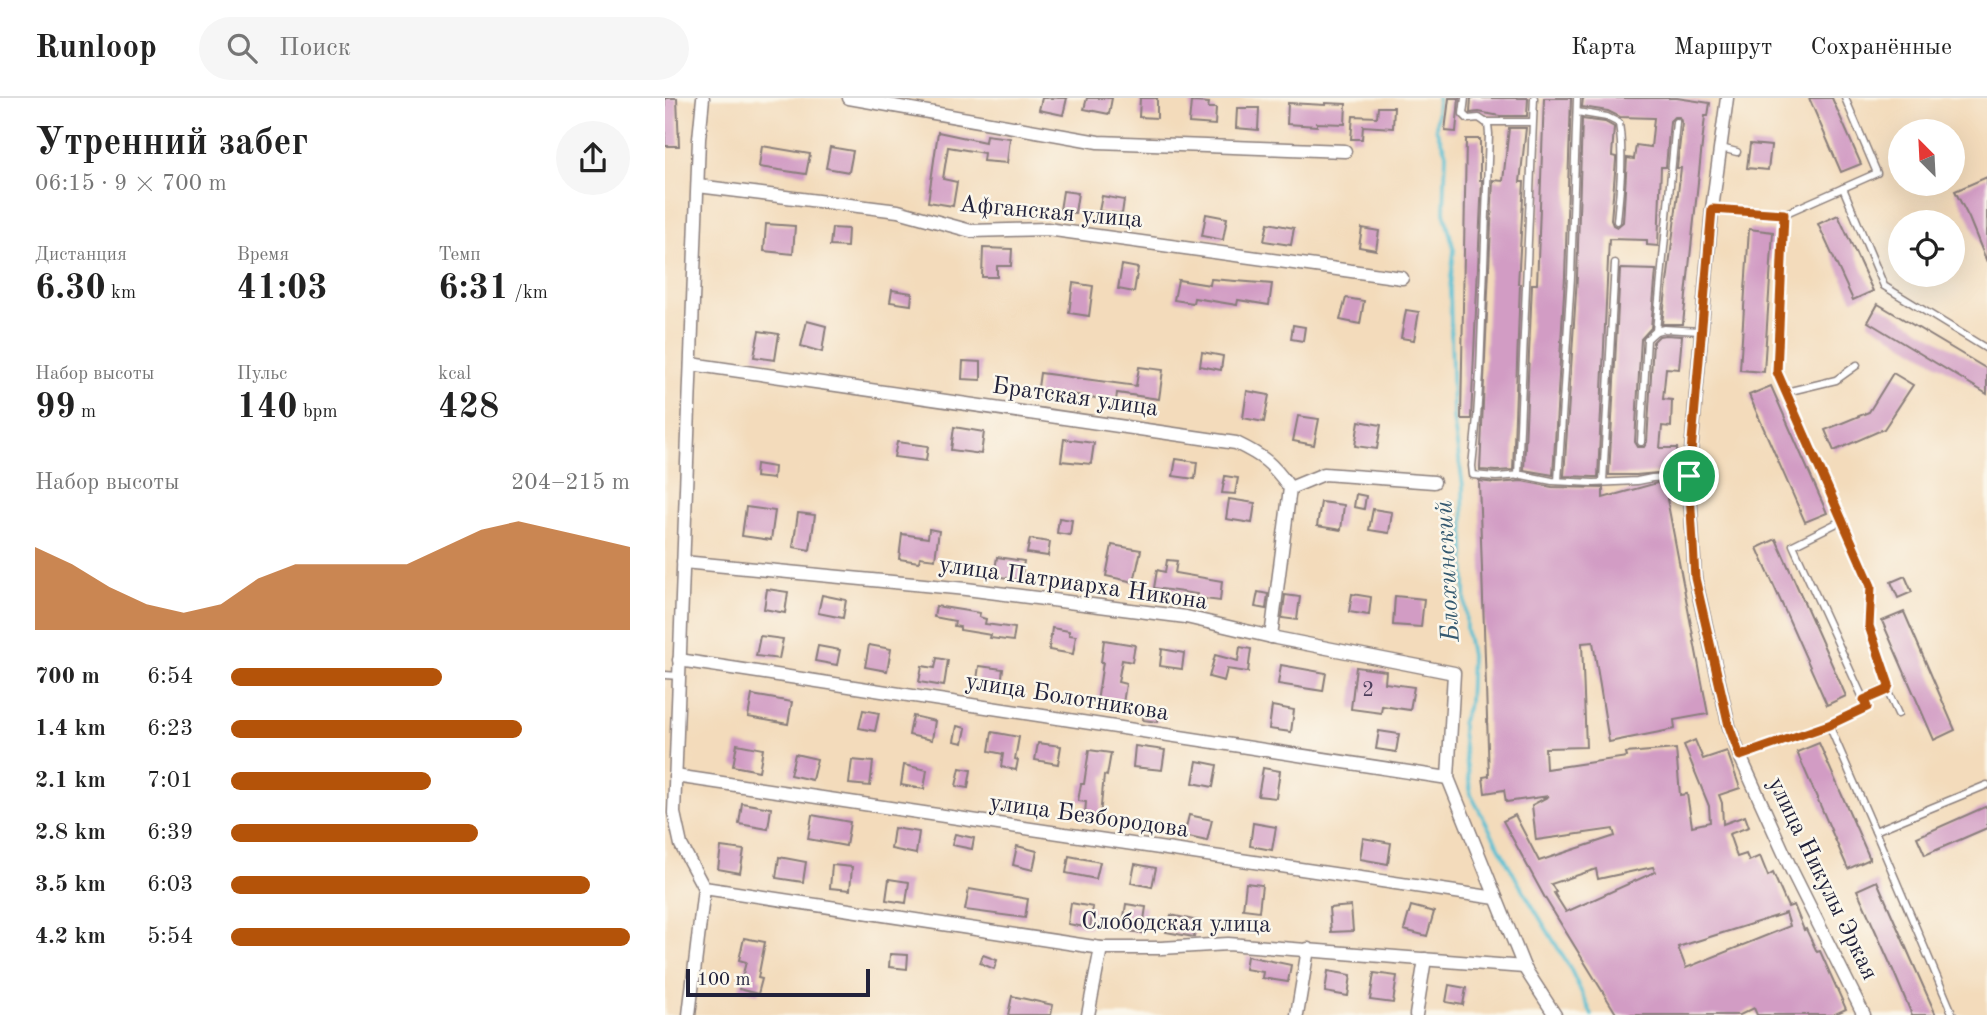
<!DOCTYPE html>
<html lang="ru">
<head>
<meta charset="utf-8">
<style>
  :root { --surface:#fff; --page:#f6f6f6; --text:#222; --muted:#767676; --line:#e0e0e0; --accent:#b45309 }
  body { margin:0; font-family:"Old Standard TT",serif; background:var(--page); color:var(--text); height:100vh; display:flex; flex-direction:column; font-size:26px; white-space:nowrap }
  * { box-sizing:border-box; margin:0 }
  p { font-size:23px; color:var(--muted) }
  .icon { flex:none; width:38px; height:38px; fill:none; stroke:currentColor; stroke-width:2; stroke-linecap:round; stroke-linejoin:round }
  .map { position:relative; flex:1; overflow:hidden }
  .side { display:flex; flex-direction:column; background:var(--surface); width:665px }
  .side>* { flex:none }
  .needle { width:46px; rotate:336deg }
  .controls { position:absolute; left:1223px; top:21px; display:grid; gap:14px }
  .controls a { display:grid; place-items:center; width:77px; height:77px; border-radius:50%; background:var(--surface); box-shadow:0 7px 28px #0002; font-size:35px }
  .scale { position:absolute; left:21px; bottom:18px; width:184px; box-sizing:border-box; padding-left:7px; border:4px solid #22223b; border-top:0; font-size:19px; line-height:24px; white-space:nowrap; color:#22223b; -webkit-text-stroke:5px #fbf7ec; paint-order:stroke }
  .pin { position:absolute; display:grid; place-items:center; width:60px; height:60px; color:#fff; margin:-30px; border:4px solid #fff; border-radius:50%; box-shadow:0 2px 7px #0007 }
  .round { display:grid; place-items:center; flex:none; width:74px; height:74px; border-radius:37px; background:var(--page) }
  .head { display:flex; align-items:center; justify-content:space-between; height:119px; padding:0 35px }
  h1 { font-size:38px; font-weight:600; line-height:52px }
  .stats { display:grid; grid-template-columns:repeat(3,1fr); gap:10px; height:119px; padding:7px 35px }
  .stats div { display:grid; align-content:center }
  .stats b { font-size:35px; font-weight:600 }
  .stats small { font-size:19px; font-weight:400 }
  .stats p { font-size:19px }
  .chart { height:196px; padding:14px 35px }
  .chart p { display:flex; justify-content:space-between }
  .chart svg { width:100%; height:126px; margin-top:7px; fill:var(--accent); opacity:.7 }
  ul { padding:0 35px; list-style:none; font-size:23px }
  li { display:grid; grid-template-columns:112px 84px 1fr; align-items:center; height:52px }
  li i { height:18px; border-radius:9px; background:var(--accent) }
  header { display:flex; align-items:center; gap:42px; box-sizing:border-box; height:98px; padding:0 35px; background:var(--surface); border-bottom:2px solid var(--line) }
  header strong { font-size:33px }
  nav { display:flex; gap:38px; margin-inline-start:auto; font-size:24px }
  .search { width:490px; height:63px; background:var(--page); display:flex; align-items:center; gap:18px; box-sizing:border-box; padding:0 24px; border-radius:38px; color:var(--muted); font-size:26px }
  main { display:flex; flex:1; min-height:0 }
  .map>svg:first-child { display:block }
  .lines { fill:none; stroke-linecap:round; stroke-linejoin:round }
  .stream { stroke:#56bfd3; stroke-width:3.5 }
  .building { fill:#d29cc4; fill-rule:evenodd }
  .lane-casing { stroke:#8a7e7b; stroke-width:9 }
  .street-casing { stroke:#8a7e7b; stroke-width:15 }
  .lane { stroke:#fff; stroke-width:6 }
  .street { stroke:#fff; stroke-width:12 }
  .route-casing { stroke:#fff; stroke-width:14 }
  .route { stroke:#b45309; stroke-width:9 }
  .labels { text-anchor:middle; dominant-baseline:central; stroke-width:5; stroke-linejoin:round; paint-order:stroke }
  .number-label { font-size:21px; fill:#4e405d }
  .street-label { font-size:24px; fill:#22223b; stroke:#fbf7ec }
  .water-label { font-size:26px; font-style:italic; fill:#345970; stroke:#fbf7ec }
</style>
</head>
<body>
<header>
<strong>Runloop</strong>
<div class="search"><svg class="icon" aria-label="search" viewBox="0 0 24 24"><circle cx="10" cy="10" r="6"/><path d="M15 15l6 6"/></svg>Поиск</div>
<nav><a>Карта</a><a>Маршрут</a><a>Сохранённые</a></nav>
</header>
<main>
<section class="side">
<div class="head"><div><h1>Утренний забег</h1><p>06:15 · 9 × 700 m</p></div><a class="round"><svg class="icon" aria-label="share" viewBox="0 0 24 24"><path d="M12 15V3M7 8l5-5 5 5M5 13v7h14v-7"/></svg></a></div>
<div class="stats">
<div><p>Дистанция</p><b>6.30<small> km</small></b></div>
<div><p>Время</p><b>41:03</b></div>
<div><p>Темп</p><b>6:31<small> /km</small></b></div>
</div>
<div class="stats">
<div><p>Набор высоты</p><b>99<small> m</small></b></div>
<div><p>Пульс</p><b>140<small> bpm</small></b></div>
<div><p>kcal</p><b>428</b></div>
</div>
<div class="chart"><p><span>Набор высоты</span>204–215 m</p>
<svg viewBox="0 0 160 44" preserveAspectRatio="none"><path d="M0 44V15L10 21L20 29L30 35L40 38L50 35L60 26L70 21L80 21L90 21L100 21L110 15L120 9L130 6L140 9L150 12L160 15V44z"/></svg>
</div>
<ul>
<li><b>700 m</b>6:54<i style="width:53%"></i></li>
<li><b>1.4 km</b>6:23<i style="width:73%"></i></li>
<li><b>2.1 km</b>7:01<i style="width:50%"></i></li>
<li><b>2.8 km</b>6:39<i style="width:62%"></i></li>
<li><b>3.5 km</b>6:03<i style="width:90%"></i></li>
<li><b>4.2 km</b>5:54<i style="width:100%"></i></li>
</ul>
</section>
<div class="map">
<svg width="1322" height="917" viewBox="0 0 1322 917">
  <rect width="100%" height="100%" fill="#fbf7ec"/>
  <filter id="ink" filterUnits="userSpaceOnUse"><feTurbulence type="fractalNoise" baseFrequency=".0143" numOctaves="2"/><feDisplacementMap in="SourceGraphic" scale="14" xChannelSelector="R" yChannelSelector="G"/><feConvolveMatrix kernelMatrix="1 2 1 2 8 2 1 2 1" color-interpolation-filters="sRGB"/></filter>
  <filter id="wash" filterUnits="userSpaceOnUse"><feTurbulence type="fractalNoise" baseFrequency=".00686" numOctaves="4" result="noise"/><feDisplacementMap in="SourceGraphic" scale="28" xChannelSelector="R" yChannelSelector="G"/><feGaussianBlur stdDeviation="1.57" result="paint"/><feColorMatrix in="noise" values="0 0 0 0 0 0 0 0 0 0 0 0 0 0 0 0 0 1.4 0 .05"/><feComposite in="paint" operator="in"/></filter>
  <g filter="url(#wash)">
    <rect width="100%" height="100%" fill="#f3dbbb"/>
    <g class="lines">
      <polyline class="stream" points="773,0 771,31 781,55 779,114 789,152 785,189 788,320 798,388 801,531 806,558 804,605 797,623 797,634 806,697 853,784 905,870 927,917"/>
    </g>
    <g id="blocks">
      <g class="building">
        <polygon points="0,0 12,0 14,48 0,48"/>
        <polygon points="377,0 402,0 398,17 374,12"/>
        <polygon points="422,0 447,0 444,16 419,11"/>
        <polygon points="475,0 492,0 492,20 474,19"/>
        <polygon points="784,0 794,0 791,34 780,33"/>
        <polygon points="806,0 863,0 862,18 835,18 814,14 805,15"/>
        <polygon points="879,0 906,0 900,179 888,377 859,372 867,186 872,186 873,162"/>
        <polygon points="918,0 1012,0 1045,5 1043,18 1040,18 1018,226 997,226 1016,70 1012,70 1017,25 1014,19 1009,19 1005,23 1001,69 996,69 993,148 982,147 982,142 944,141 933,379 929,379 899,378 912,179 917,21 940,24 949,29 947,58 951,59 951,62 946,122 948,127 952,129 958,124 962,60 969,61 971,47 986,49 989,20 955,19 943,13 917,9"/>
        <polygon points="1144,0 1167,0 1196,66 1176,74"/>
        <polygon points="526,4 544,5 543,10 551,10 550,27 524,25"/>
        <polygon points="623,5 660,7 660,5 681,6 680,26 652,25 652,28 622,26"/>
        <polygon points="713,9 729,9 728,30 698,28 697,41 686,41 688,18 712,19"/>
        <polygon points="572,10 594,10 593,32 571,30"/>
        <polygon points="844,30 861,30 855,84 859,84 853,186 855,186 848,372 831,373 815,372 828,82 838,83"/>
        <polygon points="273,34 320,44 321,37 345,40 342,65 318,63 319,55 283,49 278,81 292,84 288,108 263,104"/>
        <polygon points="801,41 815,41 815,82 817,82 806,321 796,321"/>
        <polygon points="1085,46 1106,48 1103,72 1082,70"/>
        <polygon points="97,48 145,56 141,76 94,69"/>
        <polygon points="165,49 188,53 184,74 161,70"/>
        <polygon points="1322,79 1322,164 1304,120 1290,93"/>
        <polygon points="398,93 413,95 410,115 395,112"/>
        <polygon points="437,98 459,102 457,116 434,113"/>
        <polygon points="541,116 562,120 558,142 537,138"/>
        <polygon points="1173,117 1208,193 1188,202 1153,126"/>
        <polygon points="603,125 629,130 626,147 599,143"/>
        <polygon points="101,126 130,128 128,156 99,153"/>
        <polygon points="167,130 183,131 182,149 165,148"/>
        <polygon points="697,130 714,133 711,152 694,149"/>
        <polygon points="1084,131 1108,134 1099,274 1075,272"/>
        <polygon points="318,150 347,151 346,168 332,168 332,179 317,179"/>
        <polygon points="457,167 473,170 469,194 453,191"/>
        <polygon points="955,171 991,172 986,230 976,241 970,344 973,349 979,349 982,344 988,244 994,238 1000,237 1017,238 1014,271 1001,270 998,301 1007,302 1006,329 997,328 995,350 1012,350 1013,373 971,377 944,377"/>
        <polygon points="546,181 607,186 604,207 573,202 572,207 529,200 528,205 509,202 513,182 545,187"/>
        <polygon points="408,185 428,188 424,218 404,215"/>
        <polygon points="227,192 247,195 246,207 225,204"/>
        <polygon points="681,200 699,203 695,226 675,222"/>
        <polygon points="1213,206 1322,271 1322,296 1203,224"/>
        <polygon points="741,212 754,214 749,242 736,240"/>
        <polygon points="142,223 161,228 157,254 136,248"/>
        <polygon points="628,227 640,229 638,243 626,241"/>
        <polygon points="94,233 114,236 110,262 89,259"/>
        <polygon points="537,254 558,258 556,272 535,268"/>
        <polygon points="298,263 316,264 316,282 297,281"/>
        <polygon points="474,269 498,272 494,301 452,295 451,303 405,296 404,301 372,297 375,275 471,288"/>
        <polygon points="1228,275 1248,287 1219,331 1169,353 1160,332 1204,314"/>
        <polygon points="1106,288 1162,415 1140,424 1084,297"/>
        <polygon points="582,293 604,297 599,324 578,320"/>
        <polygon points="633,318 654,321 649,347 628,343"/>
        <polygon points="694,323 716,327 712,351 690,348"/>
        <polygon points="289,329 319,334 316,356 286,352"/>
        <polygon points="399,341 429,345 426,366 396,363"/>
        <polygon points="232,344 263,348 261,363 229,359"/>
        <polygon points="511,361 532,364 530,381 508,378"/>
        <polygon points="91,366 109,369 108,381 90,379"/>
        <polygon points="560,378 573,380 570,396 557,395"/>
        <path d="M 814,383 L 831,385 L 857,383 L 887,389 L 938,390 L 938,400 L 992,385 L 1011,384 L 1011,401 L 1002,401 L 1043,616 L 1009,622 L 1010,631 L 944,644 L 928,544 L 917,545 L 921,649 L 880,650 L 881,671 L 962,659 L 961,655 L 1011,651 L 1015,697 L 1022,696 L 1027,728 L 1045,724 L 1044,708 L 1019,647 L 1030,642 L 1038,661 L 1062,653 L 1075,690 L 1054,697 L 1057,705 L 1058,726 L 1080,718 L 1084,729 L 1064,736 L 1072,759 L 1081,756 L 1084,763 L 1095,758 L 1103,778 L 1108,775 L 1123,809 L 1129,807 L 1139,832 L 1141,831 L 1152,854 L 1155,853 L 1181,911 L 1168,917 L 1092,917 L 1089,910 L 1075,917 L 952,917 L 880,800 L 838,723 L 850,717 L 874,763 L 950,738 L 948,731 L 871,742 L 867,707 L 884,698 L 841,704 L 839,692 L 820,695 L 818,679 L 824,678 ZM 988,769 L 990,774 L 901,814 L 889,795 L 891,794 L 886,786 L 931,771 L 933,781 ZM 1121,815 L 1125,828 L 1021,870 L 1013,849 Z"/>
        <polygon points="691,396 701,398 699,411 689,409"/>
        <polygon points="564,401 590,405 587,425 561,421"/>
        <polygon points="656,404 679,407 676,432 652,428"/>
        <polygon points="81,409 110,413 106,442 77,438"/>
        <polygon points="708,411 727,414 724,435 704,432"/>
        <polygon points="133,415 150,417 145,452 128,449"/>
        <polygon points="394,420 407,422 405,437 392,435"/>
        <polygon points="264,431 274,433 270,461 255,459 254,464 234,461 237,436 263,440"/>
        <polygon points="365,441 385,444 383,458 362,455"/>
        <polygon points="1111,441 1181,598 1162,607 1092,450"/>
        <polygon points="447,447 476,452 469,484 441,478"/>
        <polygon points="332,459 359,463 356,482 329,478"/>
        <polygon points="502,462 512,463 510,475 557,483 555,503 531,500 532,496 489,490 492,472 500,474"/>
        <polygon points="1240,478 1247,494 1233,500 1226,484"/>
        <polygon points="102,491 123,494 120,515 99,511"/>
        <polygon points="593,494 603,496 601,511 590,509"/>
        <polygon points="687,496 706,499 704,517 684,514"/>
        <polygon points="157,497 181,502 178,520 153,515"/>
        <polygon points="620,497 635,499 632,522 617,520"/>
        <polygon points="730,498 759,501 756,529 728,527"/>
        <polygon points="271,508 315,515 314,519 321,521 320,526 350,530 348,543 325,540 326,537 295,532 295,529 289,528 290,523 269,519"/>
        <polygon points="1239,514 1290,632 1269,642 1217,523"/>
        <polygon points="387,530 404,533 404,537 411,538 408,556 384,552"/>
        <polygon points="95,538 118,541 114,561 91,558"/>
        <polygon points="439,542 470,547 467,564 457,562 453,584 461,586 457,612 441,610 442,606 432,604 438,564 436,564"/>
        <polygon points="204,547 226,551 222,573 200,569"/>
        <polygon points="153,548 175,552 172,567 150,563"/>
        <polygon points="575,549 586,551 583,574 562,571 559,583 544,579 550,557 573,563"/>
        <polygon points="497,551 519,555 517,571 495,568"/>
        <polygon points="272,560 283,562 279,588 254,584 257,568 270,570"/>
        <polygon points="616,567 661,575 658,593 613,586"/>
        <polygon points="314,568 338,571 335,592 311,588"/>
        <polygon points="691,569 721,573 720,585 749,589 745,612 717,608 716,615 686,611"/>
        <polygon points="87,597 127,604 123,626 83,619"/>
        <polygon points="607,608 629,612 626,634 604,631"/>
        <polygon points="198,612 214,615 210,633 194,630"/>
        <polygon points="479,613 494,615 493,624 478,622"/>
        <polygon points="248,618 270,623 267,642 244,637"/>
        <polygon points="292,628 301,630 298,645 289,643"/>
        <polygon points="714,633 734,636 731,654 711,651"/>
        <polygon points="327,634 354,639 350,661 353,662 351,672 336,669 338,656 324,653"/>
        <polygon points="373,645 396,648 393,666 370,662"/>
        <polygon points="1154,645 1205,761 1183,771 1132,654"/>
        <polygon points="72,646 98,651 94,673 68,668"/>
        <polygon points="470,648 500,652 497,672 468,669"/>
        <polygon points="424,652 446,655 442,678 439,677 435,718 420,716 421,704 413,703 416,686 419,686"/>
        <polygon points="130,656 152,661 147,682 125,677"/>
        <polygon points="187,662 208,664 205,688 184,686"/>
        <polygon points="532,663 552,667 548,689 528,685"/>
        <polygon points="239,667 262,672 259,691 236,687"/>
        <polygon points="295,670 306,672 303,690 291,688"/>
        <polygon points="598,670 615,673 611,700 593,698"/>
        <polygon points="77,705 106,710 103,731 74,726"/>
        <polygon points="1322,708 1322,730 1260,757 1252,739"/>
        <polygon points="147,717 185,724 181,748 143,741"/>
        <polygon points="524,717 547,722 542,743 519,738"/>
        <polygon points="588,725 611,729 607,752 585,748"/>
        <polygon points="229,730 254,734 251,756 226,751"/>
        <polygon points="290,736 309,740 307,751 287,747"/>
        <polygon points="698,740 726,745 723,766 695,761"/>
        <polygon points="352,748 372,753 368,772 348,767"/>
        <polygon points="56,749 79,752 75,775 53,771"/>
        <polygon points="404,758 435,764 431,781 401,775"/>
        <polygon points="114,759 141,764 138,784 111,780"/>
        <polygon points="470,766 491,770 487,789 466,785"/>
        <polygon points="167,767 187,769 185,792 165,790"/>
        <polygon points="224,781 244,784 241,805 221,802"/>
        <polygon points="1212,783 1247,863 1271,917 1247,917 1228,872 1192,792"/>
        <polygon points="581,785 597,787 594,813 578,811"/>
        <polygon points="304,791 363,801 360,820 300,812"/>
        <polygon points="406,805 428,809 425,830 403,826"/>
        <polygon points="461,806 481,809 477,835 457,832"/>
        <polygon points="686,808 688,833 666,834 664,810"/>
        <polygon points="746,808 769,814 762,838 739,832"/>
        <polygon points="506,817 533,823 529,839 501,834"/>
        <polygon points="79,840 100,844 93,880 97,881 93,896 74,891 81,864 74,862"/>
        <polygon points="225,856 243,857 242,871 224,869"/>
        <polygon points="318,857 332,862 329,871 315,865"/>
        <polygon points="582,858 626,867 623,884 597,880 598,874 580,871"/>
        <polygon points="663,873 686,877 683,898 660,894"/>
        <polygon points="709,875 732,878 728,905 705,902"/>
        <polygon points="784,887 801,890 798,907 781,904"/>
        <polygon points="347,898 388,907 386,917 343,917"/>
      </g>
    </g>
  </g>
  <g filter="url(#ink)">
    <use href="#blocks" fill-opacity="0" stroke="#8a7e7b" stroke-width="2"/>
    <g class="lines">
      <g class="lane-casing">
        <g id="lane">
          <polyline points="800,0 798,16 803,21 814,20 823,26 824,36 815,274 812,319 807,368 808,377 831,379 857,377 887,383 929,385 972,383 987,380 1024,378"/>
          <path d="M 912,14 L 942,19 L 954,25 C 959,58 955,91 952,123"/>
          <polyline points="820,24 867,24"/>
          <polyline points="1056,50 1072,54"/>
          <polyline points="1178,90 1219,188 1322,251"/>
          <polyline points="1047,111 1119,116 1112,274 1178,422 1128,447 1202,609 1164,627 1075,658"/>
          <polyline points="1119,116 1212,75 1180,0"/>
          <polyline points="991,233 1011,24"/>
          <polyline points="1121,294 1171,282 1192,267"/>
          <polyline points="976,344 982,241 991,233 999,231 1035,233"/>
          <polyline points="853,378 869,0"/>
          <polyline points="893,383 906,179 912,0"/>
          <polyline points="938,384 950,165"/>
          <polyline points="1178,422 1207,488 1204,529 1220,573 1224,587 1222,592 1233,616"/>
          <polyline points="0,577 14,578"/>
          <polyline points="1199,602 1222,592"/>
          <polyline points="1164,627 1210,733 1322,687"/>
          <polyline points="1210,733 1288,917"/>
        </g>
      </g>
      <g class="street-casing">
        <g id="street">
          <polyline points="184,0 433,44 680,53"/>
          <polyline points="1062,0 1047,111 1024,378 1030,480 1064,628 1075,658 1127,773 1199,917"/>
          <polyline points="33,88 233,113 306,133 382,131 737,180"/>
          <path d="M 26,266 L 571,345 C 598,358 607,365 625,390 L 659,376 L 769,384"/>
          <polyline points="18,464 301,491 521,519 611,540 789,575 783,680 859,869 890,917"/>
          <polyline points="606,539 625,390"/>
          <polyline points="14,562 783,680"/>
          <polyline points="10,678 831,800"/>
          <polyline points="39,790 436,850 496,850 563,846 859,869"/>
          <polyline points="24,917 39,790 16,747 9,715 34,41 38,0"/>
          <polyline points="423,917 436,850"/>
          <polyline points="632,917 643,851"/>
          <polyline points="751,917 760,861"/>
        </g>
      </g>
      <use href="#lane" class="lane"/>
      <use href="#street" class="street"/>
    </g>
  </g>
  <g class="lines" filter="url(#ink)">
    <g class="route-casing">
      <polygon id="route" points="1047,111 1119,116 1112,274 1206,488 1204,528 1224,587 1222,592 1199,602 1202,609 1164,627 1075,658 1064,628 1030,480 1024,378"/>
    </g>
    <use href="#route" class="route"/>
  </g>
  <g class="labels">
    <g class="number-label">
      <text x="703" y="592">2</text>
    </g>
    <g class="street-label">
      <text transform="translate(386 115) rotate(5)">Афганская улица</text>
      <text transform="translate(410 300) rotate(8)">Братская улица</text>
      <text transform="translate(408 486) rotate(8)">улица Патриарха Никона</text>
      <text transform="translate(402 600) rotate(9)">улица Болотникова</text>
      <text transform="translate(424 719) rotate(8)">улица Безбородова</text>
      <text transform="translate(1157 781) rotate(64)">улица Никулы Эркая</text>
      <text transform="translate(511 826) rotate(1)">Слободская улица</text>
    </g>
    <g class="water-label">
      <text transform="translate(783 473) rotate(-93)">Блохинский</text>
    </g>
  </g>
</svg>
<div class="controls">
<a><svg class="needle" viewBox="-14 -14 28 28"><path d="M0-13l5 13h-10z" fill="#e53935"/><path d="M0 13l5-13h-10z" fill="#767676"/></svg></a>
<a><svg class="icon" aria-label="locate" viewBox="0 0 24 24"><circle cx="12" cy="12" r="6"/><path d="M12 2v4M12 18v4M2 12h4M18 12h4"/></svg></a>
</div>
<div class="scale">100 m</div>
<div class="pin" style="left:1024px;top:378px;background:#1e9e55"><svg class="icon" aria-label="arrive" viewBox="0 0 24 24"><path d="M6 21V4h12l-3 4 3 4H6"/></svg></div>
</div>
</main>
</body>
</html>
